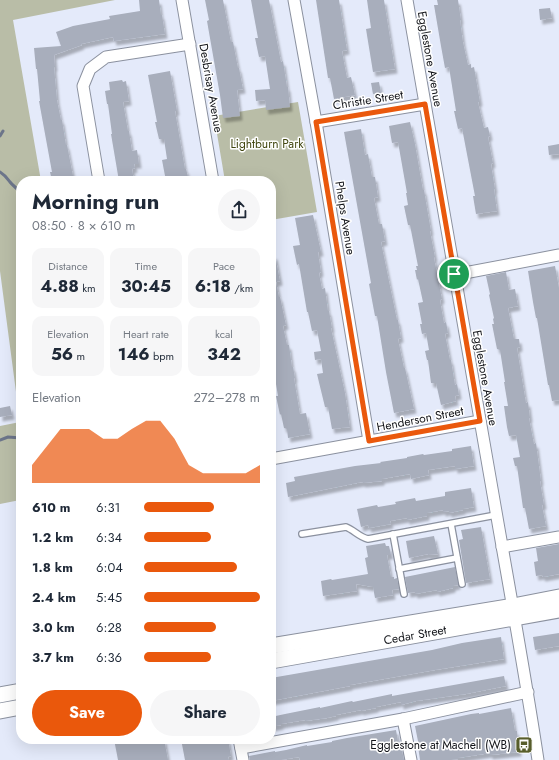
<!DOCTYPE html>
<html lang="en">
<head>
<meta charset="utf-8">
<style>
  :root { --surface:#fff; --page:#f6f6f7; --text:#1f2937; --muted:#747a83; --accent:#ea580c }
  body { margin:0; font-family:Jost,sans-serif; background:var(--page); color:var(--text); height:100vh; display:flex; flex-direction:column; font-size:15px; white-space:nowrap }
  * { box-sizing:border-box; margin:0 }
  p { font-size:13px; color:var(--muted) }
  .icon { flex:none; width:22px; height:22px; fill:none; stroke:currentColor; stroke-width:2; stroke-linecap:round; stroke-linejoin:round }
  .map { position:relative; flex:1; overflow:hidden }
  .sheet { position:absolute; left:16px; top:176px; width:260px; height:568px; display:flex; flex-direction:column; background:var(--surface); border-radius:16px; box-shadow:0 4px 16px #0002 }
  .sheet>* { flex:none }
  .pin { position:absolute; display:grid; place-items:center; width:34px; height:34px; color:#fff; margin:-17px; border:2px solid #fff; border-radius:50%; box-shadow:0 1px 4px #0007 }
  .round { display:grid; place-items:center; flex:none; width:42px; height:42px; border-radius:21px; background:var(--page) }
  .headline { display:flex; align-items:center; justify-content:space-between; height:68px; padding:0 16px }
  h1 { font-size:22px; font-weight:700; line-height:30px }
  .stats { display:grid; grid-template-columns:repeat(3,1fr); gap:6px; height:68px; padding:4px 16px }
  .stats div { display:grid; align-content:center; border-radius:10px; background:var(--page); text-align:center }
  .stats b { font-size:17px; font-weight:700 }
  .stats small { font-size:11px; font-weight:400 }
  .stats p { font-size:11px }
  .chart { height:112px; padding:8px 16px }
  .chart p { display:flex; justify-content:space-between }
  .chart svg { width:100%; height:72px; margin-top:4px; fill:var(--accent); opacity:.7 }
  .cta { display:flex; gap:8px; margin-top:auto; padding:8px 16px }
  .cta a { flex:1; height:46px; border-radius:24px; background:var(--accent); color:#fff; font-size:16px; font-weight:700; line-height:46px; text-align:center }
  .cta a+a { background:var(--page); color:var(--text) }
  ul { padding:0 16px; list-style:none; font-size:13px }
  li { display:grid; grid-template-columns:64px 48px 1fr; align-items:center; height:30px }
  li i { height:10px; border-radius:5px; background:var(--accent) }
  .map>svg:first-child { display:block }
  .green { fill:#b9bda7 }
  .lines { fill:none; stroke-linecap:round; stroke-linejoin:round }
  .stream { stroke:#6c758a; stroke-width:3 }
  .building { fill:#a8aebc; filter:url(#shadow) }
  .lane-casing { stroke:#8b919f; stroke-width:8 }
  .street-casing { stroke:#8b919f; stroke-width:13 }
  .secondary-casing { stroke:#8b919f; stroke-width:17 }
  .lane { stroke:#fff; stroke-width:5.5 }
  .street { stroke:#fff; stroke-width:11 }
  .secondary { stroke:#fff; stroke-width:15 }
  .route-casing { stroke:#fff; stroke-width:8 }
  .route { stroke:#ea580c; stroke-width:5 }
  .labels { text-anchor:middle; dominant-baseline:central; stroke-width:3; stroke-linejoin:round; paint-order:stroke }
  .street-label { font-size:12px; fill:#121419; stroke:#fff }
  .park-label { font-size:12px; fill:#414610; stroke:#fff }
  .poi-label { font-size:12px; fill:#121419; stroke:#fff; text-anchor:end }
</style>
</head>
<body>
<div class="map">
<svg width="559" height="760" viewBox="0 0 559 760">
  <defs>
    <filter id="shadow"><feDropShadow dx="2.5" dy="4.5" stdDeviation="1" flood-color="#0004"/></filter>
  </defs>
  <rect width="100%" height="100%" fill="#e4eafa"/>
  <g class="green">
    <polygon points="0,0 115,0 13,20 41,181 21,181 21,502 20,500 0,504 0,426 20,422 0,271"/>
    <polygon points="298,102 317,212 271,220 271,181 225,181 214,116"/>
  </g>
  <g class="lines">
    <g class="stream">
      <polyline points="0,136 3,131"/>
      <path d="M 0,172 C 5,175 7,178 10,182 C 13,186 18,189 21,193"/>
      <polyline points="0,440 8,437 21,438"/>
    </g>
  </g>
  <g class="building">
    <polygon points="139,0 159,0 161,15 162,15 165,34 114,41 113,37 81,44 82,45 54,55 55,67 54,67 57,100 61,120 62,120 66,145 67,145 74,181 52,181 50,172 52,172 39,101 40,101 37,69 36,69 34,48 61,46 56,32 73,26 110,19 109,16 140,11"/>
    <polygon points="205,0 223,0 231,42 233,42 238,68 239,68 243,89 237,90 240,116 223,118 220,95 207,21 209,20"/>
    <polygon points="251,0 269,0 281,62 283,61 287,87 288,87 290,107 266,110 265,100 256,101 255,90 270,89 265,56 259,57 255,38 258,38"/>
    <polygon points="316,0 339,0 347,50 342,51 347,78 351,77 355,95 334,99 330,78 328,78"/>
    <polygon points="367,0 384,0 395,69 373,72 366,29 371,28"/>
    <polygon points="437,0 458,0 461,20 460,20 463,42 468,65 471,64 471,68 474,67 480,102 478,102 484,128 488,127 490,136 488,137 493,163 491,164 495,189 494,189 497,211 476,214 473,196 475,196 462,128 458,129 454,111 456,111 449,67 445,68 441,46 434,5 438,5"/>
    <polygon points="550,8 552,18 540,20 539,9"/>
    <polygon points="170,71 177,111 175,111 185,169 186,169 189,181 166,181 162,160 167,159 164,139 159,139 155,122 157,122 148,75"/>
    <polygon points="122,80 123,82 126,81 129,101 123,102 128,131 129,131 132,151 137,150 139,164 134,164 135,168 132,169 134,181 119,181 111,134 112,134 108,104 107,104 105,91 110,90 109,82"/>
    <polygon points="379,82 381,93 373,94 371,83"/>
    <polygon points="410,122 415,144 423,190 424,190 427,208 431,231 430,231 435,257 434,258 442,299 440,300 444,323 446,322 448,333 445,334 450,360 451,360 455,385 457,384 459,395 455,396 456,401 441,405 436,383 431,383 428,360 427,360 425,351 429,350 426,333 422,334 420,324 422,324 418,303 423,302 418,279 417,280 415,270 417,270 416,266 418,266 410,225 408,225 404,206 408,205 406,193 407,193 398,142 392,143 389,126"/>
    <polygon points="361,129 365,155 368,154 372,177 375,177 378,197 374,198 379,224 382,224 385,241 381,242 397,320 398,320 401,338 398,339 404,368 405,368 414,409 394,413 386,372 377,316 375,316 369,284 371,283 344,132"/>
    <polygon points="559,144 559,154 549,155 548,146"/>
    <polygon points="313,215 321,252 318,252 321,272 319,273 322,289 325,288 328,311 329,311 332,328 331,328 345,393 350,427 332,429 328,407 325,407 317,374 323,373 321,359 315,360 314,352 321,351 317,330 312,331 308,312 307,312 299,264 297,265 293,246 300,245 295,218"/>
    <polygon points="275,255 280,281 276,282 279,297 280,297 286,325 283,326 287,345 289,345 292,367 293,367 295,378 294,378 300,414 306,413 310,434 288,438 287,429 284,428 281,414 280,415 276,396 278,396 273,366 271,366 271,256"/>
    <polygon points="555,266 559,288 559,400 552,401 549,385 548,385 537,318 536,318 533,302 528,271"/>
    <polygon points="506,272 509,290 515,289 518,306 508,308 514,339 519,339 520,347 517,348 526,403 528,402 530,418 529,418 534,444 536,443 541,481 540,481 544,505 542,505 546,526 529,529 525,508 523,508 517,466 515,466 513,458 520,457 516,435 509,436 507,427 504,406 508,406 504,382 505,382 500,350 497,349 492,324 494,324 493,319 494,318 489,295 490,294 486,276"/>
    <polygon points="10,406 12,415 0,417 0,408"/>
    <polygon points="471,446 474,466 455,469 455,466 428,470 429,475 411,479 410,474 382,479 382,481 363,483 362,482 288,497 286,483 295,481 294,477 355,466 381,463 380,462 407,458 407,457 423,454 424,455 452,451 452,449"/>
    <polygon points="471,488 474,507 463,509 463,510 449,513 449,511 443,512 443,510 427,513 427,516 407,520 407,518 390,521 391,524 369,528 368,525 361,527 357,509 377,505 378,507 396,504 395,502 415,498 416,501 445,496 445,492"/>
    <polygon points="481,527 490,579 466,583 459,540 463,539 461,530"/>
    <polygon points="434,536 438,554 428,555 428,554 409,558 406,541"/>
    <polygon points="385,543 386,546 389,546 391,555 387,555 391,577 394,577 394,579 397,578 399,589 392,590 393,595 375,598 373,587 356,584 357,591 323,596 321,581 331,579 332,580 368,574 365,558 368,557 366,546"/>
    <polygon points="559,544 559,574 543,577 542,575 536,576 534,562 538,561 536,548"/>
    <polygon points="455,567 458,585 453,586 453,588 437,592 437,590 415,594 415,592 408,593 405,577"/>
    <polygon points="559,633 559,646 535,650 533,637"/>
    <polygon points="501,637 504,659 435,670 350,685 350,686 271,701 271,678 432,650 462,643"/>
    <polygon points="504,676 506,686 466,694 416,701 401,705 401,702 376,707 376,708 361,711 361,710 336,715 336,716 327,718 305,721 305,720 281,724 281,725 271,727 271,717 285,714 320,707 320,708 352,701 353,702 392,694 392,696"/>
    <polygon points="511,708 515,731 517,731 519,752 490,755 490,753 458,758 458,759 451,760 420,760 418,746 419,746 415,726 471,714 479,713 479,714"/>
    <polygon points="396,730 399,747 401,746 404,760 300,760 299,757 281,760 250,760 249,756 275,751 275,752 286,750 307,745 307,746 332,742 332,741 347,738"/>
    <polygon points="114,739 164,739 168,760 118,760"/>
    <polygon points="181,739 228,739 231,756 228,757 229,760 185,760"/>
  </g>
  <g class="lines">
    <g class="lane-casing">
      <g id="lane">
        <polyline points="451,524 462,584"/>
        <path d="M 302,534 L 346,527 C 354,530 359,537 368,539 L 496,515"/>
        <polyline points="393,534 404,594"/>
        <polyline points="399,569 457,558"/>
      </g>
    </g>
    <g class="street-casing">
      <g id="street">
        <polyline points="182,0 213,181"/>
        <polyline points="294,0 316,122 369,441"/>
        <path d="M 407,0 C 436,167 465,333 494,500 C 509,587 525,673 538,760"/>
        <polyline points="316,122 425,104"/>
        <polyline points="99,181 83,86 90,69 106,57 190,44"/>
        <polyline points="454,275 559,255"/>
        <polyline points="271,459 480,421"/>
        <polyline points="502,547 559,537"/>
        <polyline points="403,719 411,760"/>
        <polyline points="239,739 243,760"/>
        <polyline points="241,748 403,719 528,692"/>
      </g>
    </g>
    <g class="secondary-casing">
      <g id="secondary">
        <polyline points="271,646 513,606 559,597"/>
        <polyline points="271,661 559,610"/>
        <polyline points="0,695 21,691"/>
        <polyline points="0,711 21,707"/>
      </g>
    </g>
    <use href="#lane" class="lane"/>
    <use href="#street" class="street"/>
    <use href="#secondary" class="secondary"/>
  </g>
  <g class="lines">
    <g class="route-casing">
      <polygon id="route" points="425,104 480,421 369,441 316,122"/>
    </g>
    <use href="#route" class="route"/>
  </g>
  <defs>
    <g id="bus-square" transform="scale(0.9)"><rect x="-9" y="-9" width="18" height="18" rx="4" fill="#575d2b" stroke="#fff"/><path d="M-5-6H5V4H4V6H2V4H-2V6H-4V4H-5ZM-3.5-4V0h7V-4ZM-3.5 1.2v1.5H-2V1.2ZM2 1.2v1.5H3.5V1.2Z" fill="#fff"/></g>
  </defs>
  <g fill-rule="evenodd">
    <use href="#bus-square" x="524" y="745"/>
  </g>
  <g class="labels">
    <g class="street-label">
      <text transform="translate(430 59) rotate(80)">Egglestone Avenue</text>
      <text transform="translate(211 88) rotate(80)">Desbrisay Avenue</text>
      <text transform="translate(368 100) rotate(-9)">Christie Street</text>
      <text transform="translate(345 218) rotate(81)">Phelps Avenue</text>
      <text transform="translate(485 378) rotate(80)">Egglestone Avenue</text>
      <text transform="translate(420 419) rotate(-11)">Henderson Street</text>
      <text transform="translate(415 635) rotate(-10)">Cedar Street</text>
    </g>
    <g class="park-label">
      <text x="267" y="144">Lightburn Park</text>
    </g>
    <g class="poi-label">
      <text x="511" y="745">Egglestone at Machell (WB)</text>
    </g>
  </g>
</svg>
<div class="pin" style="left:454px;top:274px;background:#1e9e55"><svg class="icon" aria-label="arrive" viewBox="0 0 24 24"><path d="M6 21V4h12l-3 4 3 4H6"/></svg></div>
<section class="sheet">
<div class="headline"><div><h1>Morning run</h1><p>08:50 · 8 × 610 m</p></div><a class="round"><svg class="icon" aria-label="share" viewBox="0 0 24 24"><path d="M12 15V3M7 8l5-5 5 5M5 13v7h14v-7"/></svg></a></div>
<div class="stats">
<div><p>Distance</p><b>4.88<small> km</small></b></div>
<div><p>Time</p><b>30:45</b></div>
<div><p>Pace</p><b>6:18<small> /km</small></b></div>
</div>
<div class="stats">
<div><p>Elevation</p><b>56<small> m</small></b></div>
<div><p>Heart rate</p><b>146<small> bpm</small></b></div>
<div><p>kcal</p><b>342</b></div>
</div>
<div class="chart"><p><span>Elevation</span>272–278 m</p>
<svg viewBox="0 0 160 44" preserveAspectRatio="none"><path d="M0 44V33L10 22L20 11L30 11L40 11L50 17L60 17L70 11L80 6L90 6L100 17L110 33L120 38L130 38L140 38L150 38L160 33V44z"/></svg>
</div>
<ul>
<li><b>610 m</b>6:31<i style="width:60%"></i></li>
<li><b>1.2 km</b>6:34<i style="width:58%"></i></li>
<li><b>1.8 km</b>6:04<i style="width:80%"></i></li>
<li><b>2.4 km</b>5:45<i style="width:100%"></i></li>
<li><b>3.0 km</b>6:28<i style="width:62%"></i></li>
<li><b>3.7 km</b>6:36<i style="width:58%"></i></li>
</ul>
<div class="cta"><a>Save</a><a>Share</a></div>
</section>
</div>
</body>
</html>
